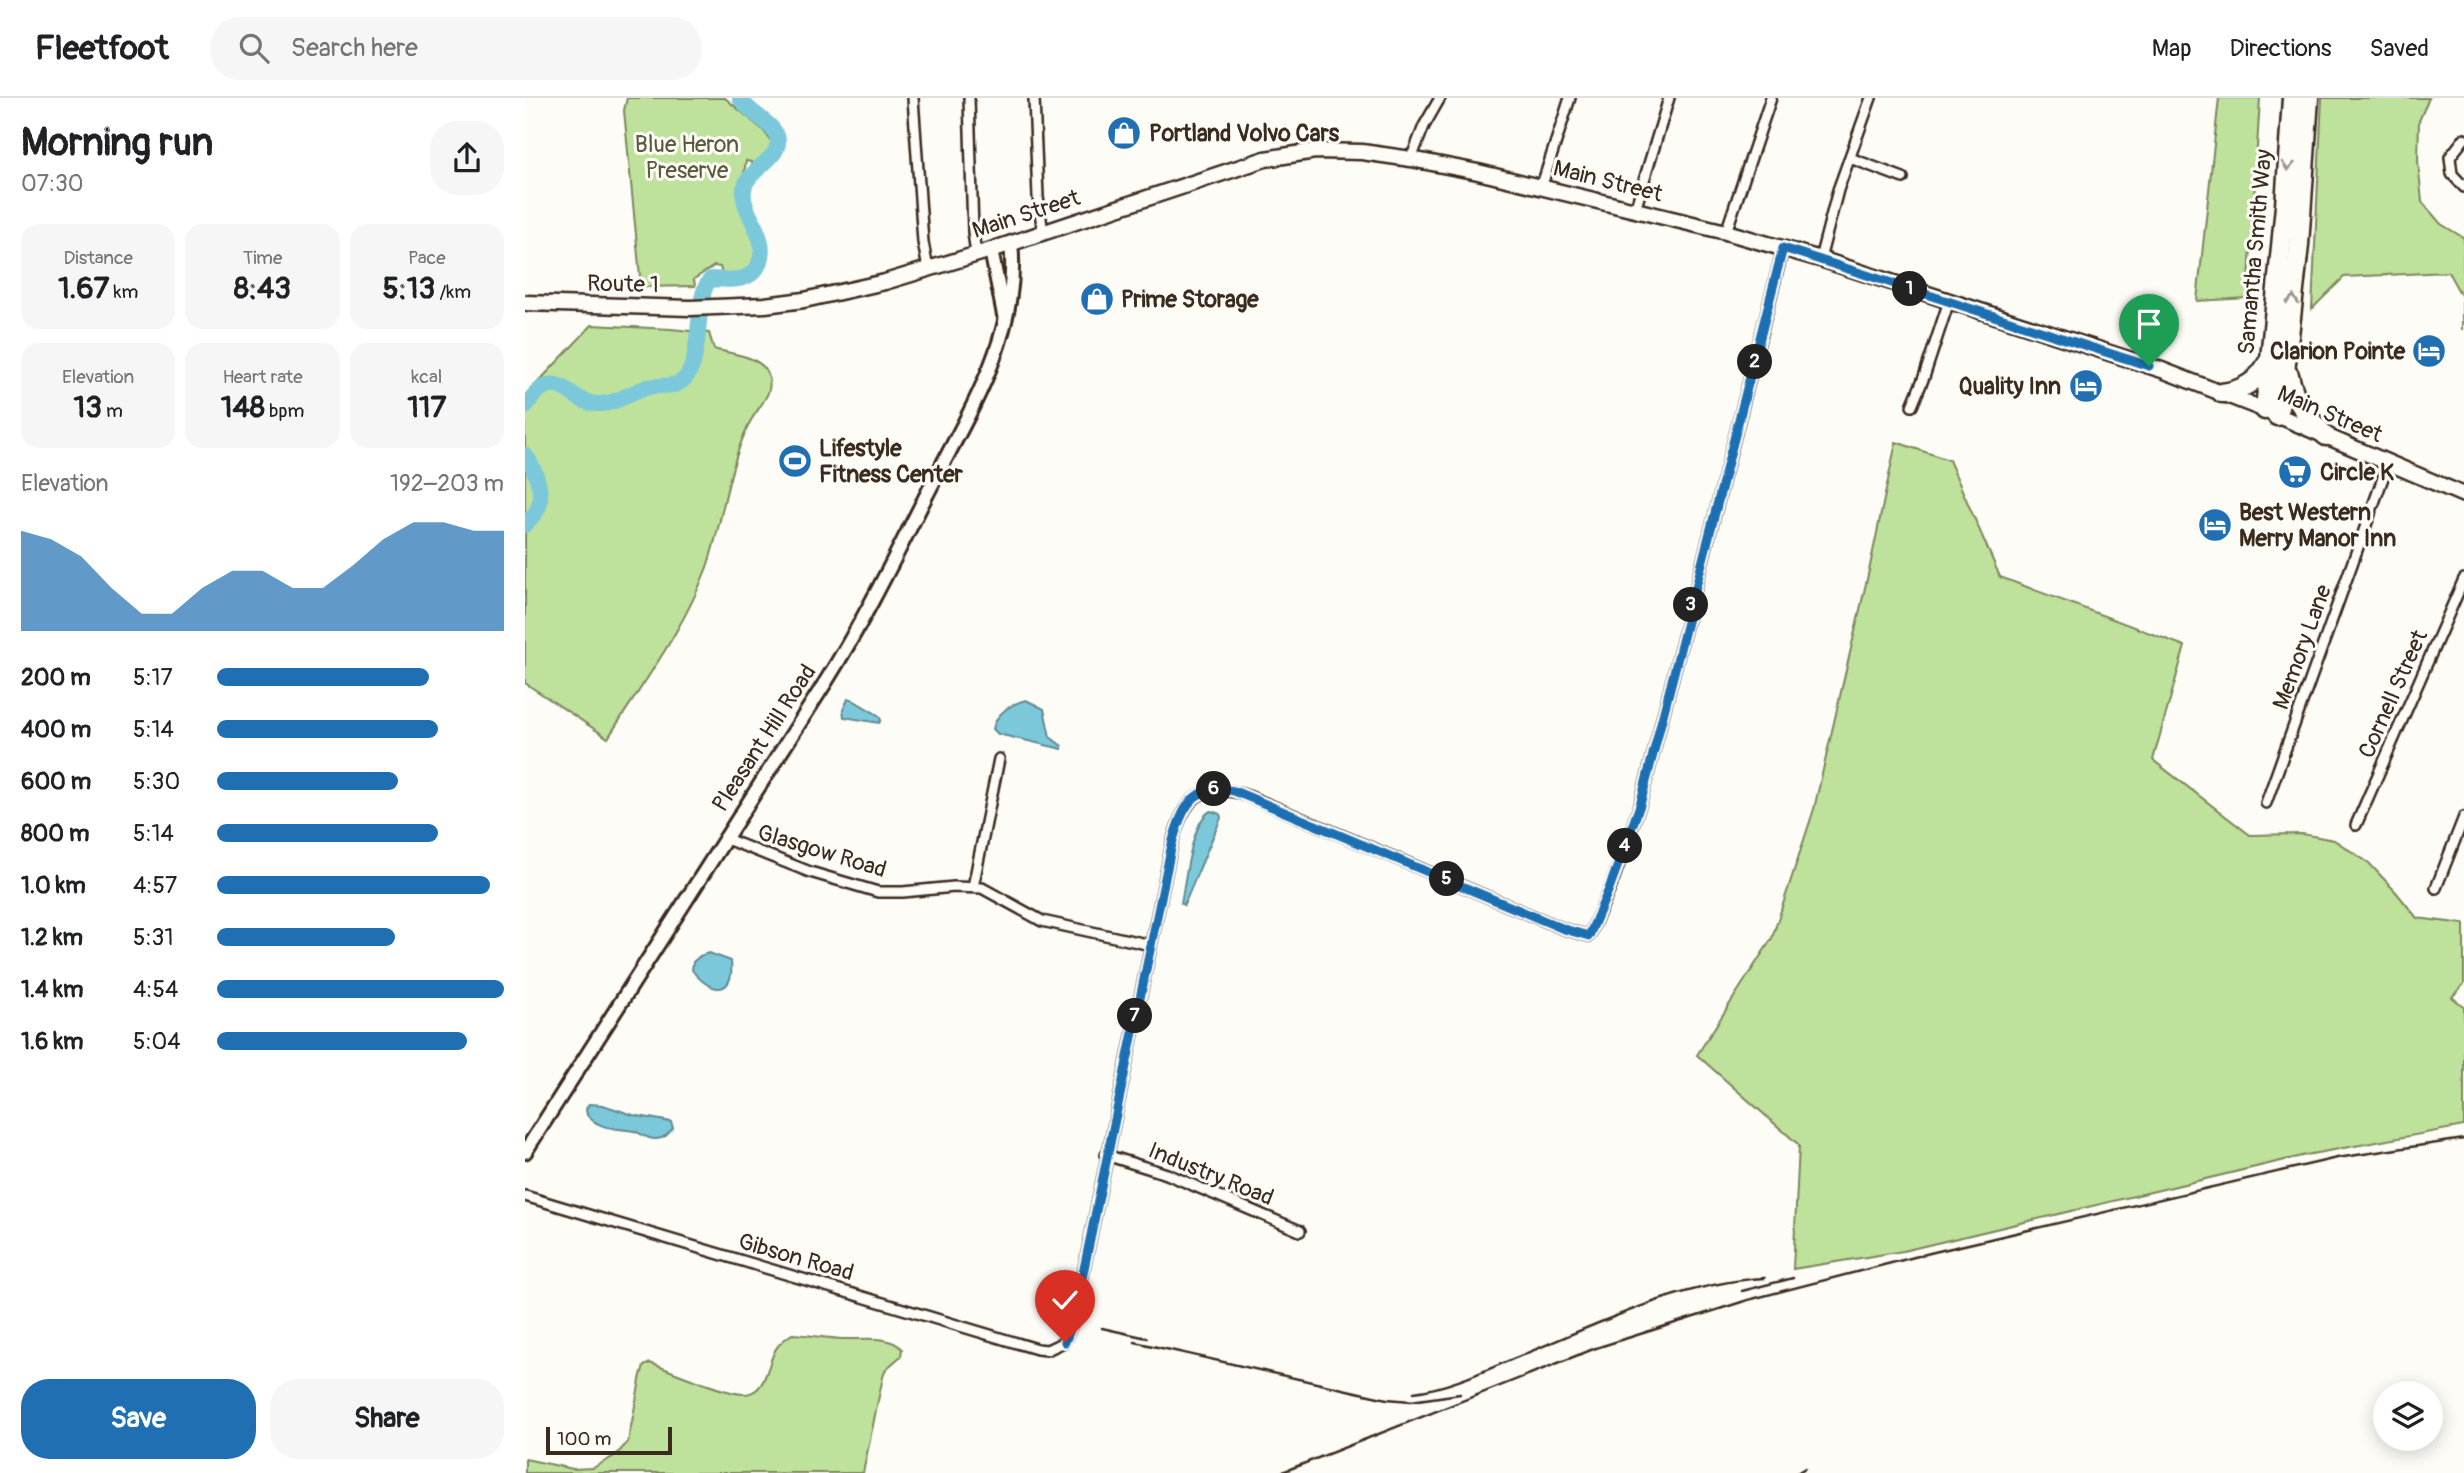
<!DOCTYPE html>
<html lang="en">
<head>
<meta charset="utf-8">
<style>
  :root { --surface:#fff; --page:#f6f6f6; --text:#202124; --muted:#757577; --line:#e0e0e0; --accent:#1f6fb2 }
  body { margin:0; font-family:Pangolin,sans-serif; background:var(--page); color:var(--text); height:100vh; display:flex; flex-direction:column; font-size:26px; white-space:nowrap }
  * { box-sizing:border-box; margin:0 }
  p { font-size:23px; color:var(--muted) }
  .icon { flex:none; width:38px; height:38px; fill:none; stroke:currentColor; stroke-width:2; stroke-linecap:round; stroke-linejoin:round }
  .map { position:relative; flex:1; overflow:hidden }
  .panel { display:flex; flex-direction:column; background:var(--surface); width:525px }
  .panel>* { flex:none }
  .fabs { position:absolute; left:1848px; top:1283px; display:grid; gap:14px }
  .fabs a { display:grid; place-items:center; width:70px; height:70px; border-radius:50%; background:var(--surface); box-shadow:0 4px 18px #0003; font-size:35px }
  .scale { position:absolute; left:21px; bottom:18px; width:126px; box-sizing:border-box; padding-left:7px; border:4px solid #3b2a1e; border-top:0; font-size:19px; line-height:24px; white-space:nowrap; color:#3b2a1e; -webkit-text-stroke:5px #fdfcf7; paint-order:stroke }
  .pin { position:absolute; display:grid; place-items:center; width:60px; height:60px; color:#fff; margin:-72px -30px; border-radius:50% 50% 50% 0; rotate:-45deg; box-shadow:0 0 7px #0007 }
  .pin .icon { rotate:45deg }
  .km { position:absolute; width:35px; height:35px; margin:-18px; border-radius:50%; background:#222; color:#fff; font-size:19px; line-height:35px; text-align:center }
  .round { display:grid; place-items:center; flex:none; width:74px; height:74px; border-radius:28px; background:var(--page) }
  .summary { display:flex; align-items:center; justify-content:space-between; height:119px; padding:0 21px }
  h1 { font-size:38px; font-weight:800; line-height:52px }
  .figures { display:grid; grid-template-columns:repeat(3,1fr); gap:10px; height:119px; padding:7px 21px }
  .figures div { display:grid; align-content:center; border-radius:18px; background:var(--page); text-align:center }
  .figures b { font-size:30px; font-weight:800 }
  .figures small { font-size:19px; font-weight:400 }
  .figures p { font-size:19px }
  .chart { height:196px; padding:14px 21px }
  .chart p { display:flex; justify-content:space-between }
  .chart svg { width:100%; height:126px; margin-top:7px; fill:var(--accent); opacity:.7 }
  .action { display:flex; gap:14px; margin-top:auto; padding:14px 21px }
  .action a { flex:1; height:80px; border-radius:28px; background:var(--accent); color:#fff; font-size:28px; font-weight:800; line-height:80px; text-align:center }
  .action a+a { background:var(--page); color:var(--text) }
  ul { padding:0 21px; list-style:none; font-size:23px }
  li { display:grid; grid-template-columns:112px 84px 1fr; align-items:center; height:52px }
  li i { height:18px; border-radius:9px; background:var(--accent) }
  header { display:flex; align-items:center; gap:42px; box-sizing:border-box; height:98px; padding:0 35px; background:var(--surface); border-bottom:2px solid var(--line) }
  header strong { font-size:33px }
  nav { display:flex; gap:38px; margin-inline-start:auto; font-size:24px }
  .search { width:490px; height:63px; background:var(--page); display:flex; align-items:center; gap:18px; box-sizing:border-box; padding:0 24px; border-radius:28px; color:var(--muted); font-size:26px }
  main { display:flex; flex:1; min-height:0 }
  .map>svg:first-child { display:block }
  .green { fill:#bee19b; stroke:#7c865c; stroke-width:2 }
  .water { fill:#7bc8db; stroke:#61898f; stroke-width:2 }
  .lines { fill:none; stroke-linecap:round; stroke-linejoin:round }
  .river { stroke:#7bc8db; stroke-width:16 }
  .minor-casing { stroke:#3b2a1e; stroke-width:14 }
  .tertiary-casing { stroke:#3b2a1e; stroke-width:18 }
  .primary-casing { stroke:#3b2a1e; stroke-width:19 }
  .motorway-casing { stroke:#3b2a1e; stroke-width:23 }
  .minor { stroke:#fdfcf7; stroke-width:9 }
  .tertiary { stroke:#fdfcf7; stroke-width:12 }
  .primary { stroke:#fdfcf7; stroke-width:14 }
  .motorway { stroke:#fdfcf7; stroke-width:18 }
  .rail { stroke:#3b2a1e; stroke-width:2.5 }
  .oneway { stroke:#9c938a }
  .route-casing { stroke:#fff; stroke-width:14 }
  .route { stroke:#1f6fb2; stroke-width:9 }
  .labels { text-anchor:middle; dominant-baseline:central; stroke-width:6; stroke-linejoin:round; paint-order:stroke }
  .poi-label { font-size:23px; font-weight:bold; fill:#3b2a1e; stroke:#fdfcf7; text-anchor:start }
  .park-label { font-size:23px; fill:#5c583d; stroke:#fdfcf7 }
  .street-label { font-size:23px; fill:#3b2a1e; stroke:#fdfcf7 }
</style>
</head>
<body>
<header>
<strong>Fleetfoot</strong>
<div class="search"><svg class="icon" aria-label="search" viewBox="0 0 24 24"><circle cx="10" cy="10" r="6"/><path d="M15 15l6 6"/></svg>Search here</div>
<nav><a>Map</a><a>Directions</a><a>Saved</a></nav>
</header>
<main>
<section class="panel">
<div class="summary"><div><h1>Morning run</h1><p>07:30</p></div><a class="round"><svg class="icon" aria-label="share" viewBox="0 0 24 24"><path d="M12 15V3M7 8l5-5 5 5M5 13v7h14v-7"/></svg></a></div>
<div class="figures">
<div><p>Distance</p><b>1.67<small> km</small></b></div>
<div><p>Time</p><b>8:43</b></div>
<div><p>Pace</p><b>5:13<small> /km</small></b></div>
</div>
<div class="figures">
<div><p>Elevation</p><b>13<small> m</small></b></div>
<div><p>Heart rate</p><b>148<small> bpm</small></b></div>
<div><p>kcal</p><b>117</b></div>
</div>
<div class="chart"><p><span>Elevation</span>192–203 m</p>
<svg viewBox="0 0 160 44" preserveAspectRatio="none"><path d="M0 44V9L10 12L20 18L30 29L40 38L50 38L60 29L70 23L80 23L90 29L100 29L110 21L120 12L130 6L140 6L150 9L160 9V44z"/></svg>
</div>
<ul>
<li><b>200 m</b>5:17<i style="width:74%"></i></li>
<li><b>400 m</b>5:14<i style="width:77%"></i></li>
<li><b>600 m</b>5:30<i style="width:63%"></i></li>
<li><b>800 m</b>5:14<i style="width:77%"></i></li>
<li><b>1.0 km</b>4:57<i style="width:95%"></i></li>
<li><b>1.2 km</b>5:31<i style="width:62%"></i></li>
<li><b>1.4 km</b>4:54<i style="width:100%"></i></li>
<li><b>1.6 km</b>5:04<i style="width:87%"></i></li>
</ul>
<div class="action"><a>Save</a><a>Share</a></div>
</section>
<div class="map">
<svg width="1939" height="1375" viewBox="0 0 1939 1375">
  <rect width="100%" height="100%" fill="#fdfcf7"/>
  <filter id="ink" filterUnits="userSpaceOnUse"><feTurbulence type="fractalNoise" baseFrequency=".0143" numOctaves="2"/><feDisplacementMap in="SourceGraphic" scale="14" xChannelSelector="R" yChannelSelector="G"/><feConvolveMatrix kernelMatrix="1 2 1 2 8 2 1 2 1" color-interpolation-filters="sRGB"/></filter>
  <g filter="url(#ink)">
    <g class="green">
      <path d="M 102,0 L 200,0 L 238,32 L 246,43 L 247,50 L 233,67 L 228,67 L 226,64 L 221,63 L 216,93 L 213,99 C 214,110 222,115 227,124 C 234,139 232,162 221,175 L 198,179 L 195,169 L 189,168 L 169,181 L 170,188 L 116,189 L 99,12 Z"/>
      <polygon points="1694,0 1735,0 1723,200 1672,203"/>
      <polygon points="1797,0 1904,0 1894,23 1893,62 1897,104 1916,126 1939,140 1937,232 1937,199 1923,174 1819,179 1787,211"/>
      <path d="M 67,227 L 146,231 L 184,235 L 189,251 C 205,256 233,257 242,274 C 252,295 232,309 224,326 C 202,371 198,423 182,469 C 159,531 118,585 83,640 L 0,585 L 0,298 Z"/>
      <polygon points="1371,344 1424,362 1475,479 1660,548 1628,662 1725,737 1777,736 1809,742 1844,765 1871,794 1892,820 1939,826 1939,886 1927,899 1939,909 1939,1028 1781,1057 1378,1153 1268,1171 1274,1047 1172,957 1247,840 1289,711 1345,468"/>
      <path d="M 267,1236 C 284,1237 301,1240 318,1241 C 336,1242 364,1236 377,1251 L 376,1258 L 361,1271 L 358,1279 L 338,1375 L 0,1375 L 0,1361 L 48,1371 L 68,1370 L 91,1357 L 103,1344 L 116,1277 L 119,1268 L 125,1265 C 144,1272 202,1297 219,1296 C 229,1296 236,1289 239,1281 C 249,1259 245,1250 267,1236 Z"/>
    </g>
    <g class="water">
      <polygon points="323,601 326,601 353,617 356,622 354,625 319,619 318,612"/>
      <path d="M 501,602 L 519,611 L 525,639 L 537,648 L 537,651 L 473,636 L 468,631 C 471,615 486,606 501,602 Z"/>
      <path d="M 686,713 L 695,716 L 696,720 L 659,807 L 656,805 C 660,785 667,720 686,713 Z"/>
      <path d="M 184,855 L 206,863 C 210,900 184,895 167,872 L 168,864 L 175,858 Z"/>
      <path d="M 64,1006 L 78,1007 L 108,1017 L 146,1024 L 148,1030 C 143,1036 138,1042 130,1041 C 122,1041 116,1035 109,1033 C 91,1030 75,1032 62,1017 L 61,1011 Z"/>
    </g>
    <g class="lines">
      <g class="river">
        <path d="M 0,309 C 32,261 42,305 72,306 C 89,307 107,294 123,289 C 133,286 145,290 154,285 C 181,272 167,197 186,181 C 203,182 226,185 234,166 C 247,135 209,111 221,85 C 227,70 259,58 252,38 C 245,22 223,15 215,0"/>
        <path d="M 0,357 C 10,370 18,391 14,408 C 12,415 5,421 0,427"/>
      </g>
      <g class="minor-casing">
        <g id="minor">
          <polyline points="388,0 398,144 403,171"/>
          <polyline points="444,0 448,134 451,156"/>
          <polyline points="509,0 513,99 518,135"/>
          <polyline points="1939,41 1925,59 1927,76 1939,89"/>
          <polyline points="1325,60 1378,80"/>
          <polyline points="886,61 899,28 915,0"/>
          <polyline points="1016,90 1045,0"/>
          <polyline points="1110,112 1144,0"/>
          <polyline points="1201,134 1246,0"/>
          <polyline points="1295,161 1313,92 1346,0"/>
          <polyline points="1387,308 1399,279 1424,203"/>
          <polyline points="1741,705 1863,366"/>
          <polyline points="1831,727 1939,481"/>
          <polyline points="199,740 285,774 353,794 378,794 429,789 457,790 517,823 626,847"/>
          <polyline points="448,789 474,661"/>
          <polyline points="1911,790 1939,719"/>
          <polyline points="581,1057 642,1076 775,1133"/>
          <path d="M 0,1098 L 512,1251 L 522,1252 L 539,1244 L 548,1224 L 647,746 C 658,702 675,681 723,698 L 1039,831 L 1064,838 L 1085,791 L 1115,707 L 1258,151"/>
        </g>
      </g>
      <g class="tertiary-casing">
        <g id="tertiary">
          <polyline points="466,152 479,217"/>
          <path d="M 0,1054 L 300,585 C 338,524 369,461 401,398 C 441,319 496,237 486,145"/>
        </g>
      </g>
      <g class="primary-casing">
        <polyline id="primary" points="0,205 165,210 240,207 279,202 360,184 466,152 740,61 790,53 837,54 886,61 953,74 1201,134 1295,161 1637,272 1740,312 1939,397"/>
      </g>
      <g class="motorway-casing">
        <g id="motorway">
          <path d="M 1764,277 C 1769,302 1782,320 1801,338"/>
          <path d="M 1697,295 C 1719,292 1733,283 1743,264"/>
          <polyline points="1740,312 1760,108 1767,0"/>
          <polyline points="1752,318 1758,292 1774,147 1784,0"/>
        </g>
      </g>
      <use href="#minor" class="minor"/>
      <use href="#tertiary" class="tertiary"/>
      <use href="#primary" class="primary"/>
      <use href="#motorway" class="motorway"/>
      <g class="rail">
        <polyline points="1217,1193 1268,1180"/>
        <polyline points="577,1230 622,1240"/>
        <polyline points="610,1244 862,1301 886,1303 935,1296"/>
        <path d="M 889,1294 C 923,1290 959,1273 990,1260 C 1068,1228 1156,1184 1240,1180"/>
        <polyline points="755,1375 1071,1250 1223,1202 1405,1155 1812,1060 1939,1041"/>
        <polyline points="1272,1375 1280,1370"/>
      </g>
    </g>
    <defs><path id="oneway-chevron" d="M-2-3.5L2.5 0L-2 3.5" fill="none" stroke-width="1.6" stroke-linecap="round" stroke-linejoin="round" transform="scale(1.75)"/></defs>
    <g class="oneway">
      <use href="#oneway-chevron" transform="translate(1763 68) rotate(94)"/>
      <use href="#oneway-chevron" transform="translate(1768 202) rotate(-84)"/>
    </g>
  </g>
  <g class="lines" filter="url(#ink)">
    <g class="route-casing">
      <path id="route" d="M 540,1244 L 548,1224 L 647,746 C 656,712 667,684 709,693 L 1039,831 L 1064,838 L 1084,791 L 1115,707 L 1258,150 L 1624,268"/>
    </g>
    <use href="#route" class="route"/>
  </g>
  <defs>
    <g id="shop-disc" transform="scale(1.75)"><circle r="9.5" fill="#1f6fb2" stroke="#fdfcf7"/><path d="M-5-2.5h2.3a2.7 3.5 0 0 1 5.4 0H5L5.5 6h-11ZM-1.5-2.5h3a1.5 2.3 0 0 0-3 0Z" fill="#fff"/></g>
    <g id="hotel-disc" transform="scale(1.75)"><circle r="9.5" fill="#1f6fb2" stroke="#fdfcf7"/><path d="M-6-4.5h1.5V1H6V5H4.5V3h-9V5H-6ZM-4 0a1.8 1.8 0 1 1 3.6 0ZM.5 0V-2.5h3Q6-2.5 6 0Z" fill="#fff"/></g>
    <g id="stadium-disc" transform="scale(1.75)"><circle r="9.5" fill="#1f6fb2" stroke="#fdfcf7"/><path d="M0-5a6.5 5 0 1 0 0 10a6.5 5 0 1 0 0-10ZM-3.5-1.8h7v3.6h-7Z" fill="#fff"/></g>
    <g id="supermarket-disc" transform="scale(1.75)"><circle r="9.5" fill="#1f6fb2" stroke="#fdfcf7"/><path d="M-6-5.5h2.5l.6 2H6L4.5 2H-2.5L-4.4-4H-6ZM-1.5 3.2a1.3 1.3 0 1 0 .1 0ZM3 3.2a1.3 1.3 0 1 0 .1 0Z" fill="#fff"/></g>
  </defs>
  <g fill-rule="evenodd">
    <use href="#shop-disc" x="599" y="35"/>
    <use href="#shop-disc" x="572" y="201"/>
    <use href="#hotel-disc" x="1904" y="253"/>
    <use href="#hotel-disc" x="1561" y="288"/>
    <use href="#stadium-disc" x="270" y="363"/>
    <use href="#supermarket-disc" x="1770" y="374"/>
    <use href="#hotel-disc" x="1690" y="427"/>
  </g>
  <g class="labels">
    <g class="poi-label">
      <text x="624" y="35">Portland Volvo Cars</text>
      <text x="596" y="201">Prime Storage</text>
      <text x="1880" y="253" text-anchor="end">Clarion Pointe</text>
      <text x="1536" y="288" text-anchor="end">Quality Inn</text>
      <text x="294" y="350">Lifestyle<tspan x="294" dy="26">Fitness Center</tspan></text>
      <text x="1795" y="374">Circle K</text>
      <text x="1714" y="414">Best Western<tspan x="1714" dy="26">Merry Manor Inn</tspan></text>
    </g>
    <g class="park-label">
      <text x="162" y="46">Blue Heron<tspan x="162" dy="26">Preserve</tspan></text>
    </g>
    <g class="street-label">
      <text transform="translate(1083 83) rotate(14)">Main Street</text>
      <text transform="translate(501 116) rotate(-18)">Main Street</text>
      <text transform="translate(1730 154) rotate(-85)">Samantha Smith Way</text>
      <text transform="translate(98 186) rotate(1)">Route 1</text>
      <text transform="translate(1805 316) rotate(23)">Main Street</text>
      <text transform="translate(1777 549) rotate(-70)">Memory Lane</text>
      <text transform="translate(1868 596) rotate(-66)">Cornell Street</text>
      <text transform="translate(239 640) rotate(-57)">Pleasant Hill Road</text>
      <text transform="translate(297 753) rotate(17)">Glasgow Road</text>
      <text transform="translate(686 1076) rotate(22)">Industry Road</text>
      <text transform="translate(271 1159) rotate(16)">Gibson Road</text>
    </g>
  </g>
</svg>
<div class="fabs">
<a><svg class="icon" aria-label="layers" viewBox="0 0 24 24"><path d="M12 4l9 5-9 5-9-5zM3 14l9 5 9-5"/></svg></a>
</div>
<div class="scale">100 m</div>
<div class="pin" style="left:1624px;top:268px;background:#1e9e55"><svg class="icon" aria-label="arrive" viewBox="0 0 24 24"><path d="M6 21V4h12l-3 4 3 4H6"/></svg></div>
<div class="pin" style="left:540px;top:1244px;background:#d93025"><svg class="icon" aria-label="check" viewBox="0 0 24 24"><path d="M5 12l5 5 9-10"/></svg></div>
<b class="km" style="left:1385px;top:191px">1</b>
<b class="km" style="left:1230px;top:264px">2</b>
<b class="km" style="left:1166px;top:507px">3</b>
<b class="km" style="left:1100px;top:748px">4</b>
<b class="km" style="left:922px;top:781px">5</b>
<b class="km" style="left:689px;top:691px">6</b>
<b class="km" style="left:610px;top:918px">7</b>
</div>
</main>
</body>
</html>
